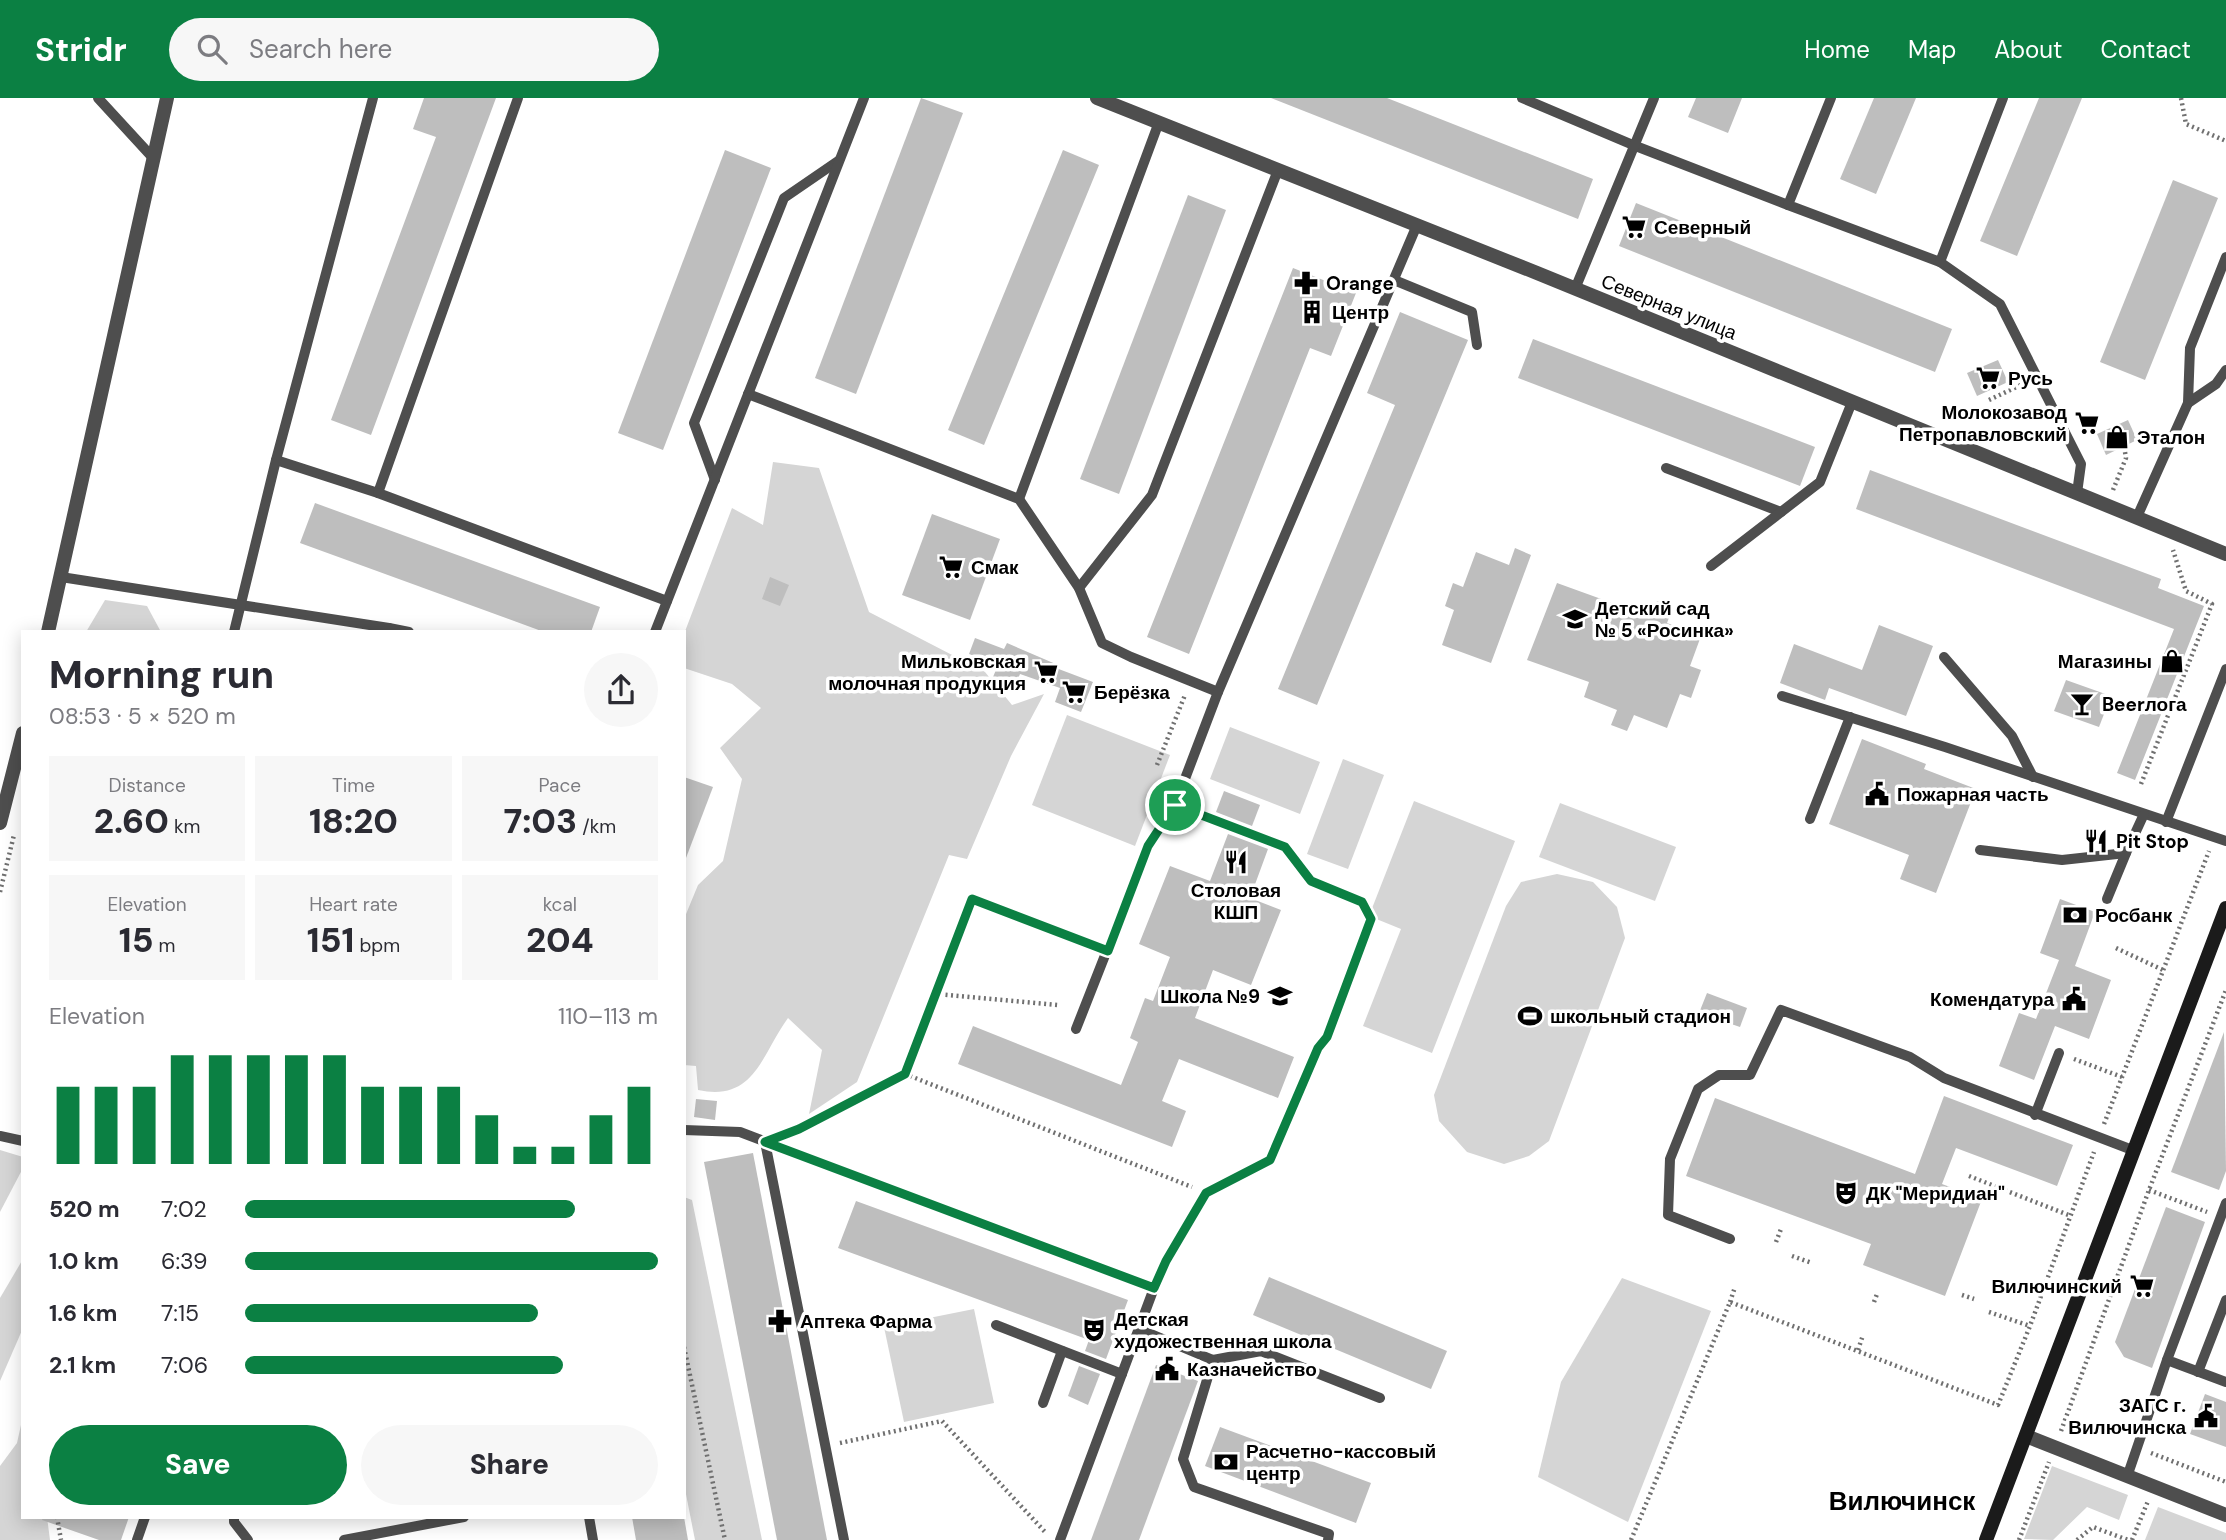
<!DOCTYPE html>
<html lang="en">
<head>
<meta charset="utf-8">
<style>
  :root { --surface:#fff; --page:#f7f7f7; --text:#2b2b33; --muted:#7c7c81; --accent:#0b8043 }
  body { margin:0; font-family:"DM Sans",sans-serif; background:var(--page); color:var(--text); height:100vh; display:flex; flex-direction:column; font-size:26px; white-space:nowrap }
  * { box-sizing:border-box; margin:0 }
  p { font-size:23px; color:var(--muted) }
  .icon { flex:none; width:38px; height:38px; fill:none; stroke:currentColor; stroke-width:2; stroke-linecap:round; stroke-linejoin:round }
  .map { position:relative; flex:1; overflow:hidden }
  .sheet { position:absolute; left:21px; top:532px; width:665px; height:889px; display:flex; flex-direction:column; background:var(--surface); border-radius:0px; box-shadow:0 4px 18px #0003 }
  .sheet>* { flex:none }
  .pin { position:absolute; display:grid; place-items:center; width:60px; height:60px; color:#fff; margin:-30px; border:4px solid #fff; border-radius:50%; box-shadow:0 2px 7px #0007 }
  .round { display:grid; place-items:center; flex:none; width:74px; height:74px; border-radius:37px; background:var(--page) }
  .head { display:flex; align-items:center; justify-content:space-between; height:119px; padding:0 28px }
  h1 { font-size:38px; font-weight:800; line-height:52px }
  .figures { display:grid; grid-template-columns:repeat(3,1fr); gap:10px; height:119px; padding:7px 28px }
  .figures div { display:grid; align-content:center; border-radius:0px; background:var(--page); text-align:center }
  .figures b { font-size:35px; font-weight:800 }
  .figures small { font-size:19px; font-weight:400 }
  .figures p { font-size:19px }
  .chart { height:196px; padding:14px 28px }
  .chart p { display:flex; justify-content:space-between }
  .chart svg { width:100%; height:126px; margin-top:7px; stroke:var(--accent); stroke-width:6 }
  .button { display:flex; gap:14px; margin-top:auto; padding:14px 28px }
  .button a { flex:1; height:80px; border-radius:42px; background:var(--accent); color:#fff; font-size:28px; font-weight:800; line-height:80px; text-align:center }
  .button a+a { background:var(--page); color:var(--text) }
  ul { padding:0 28px; list-style:none; font-size:23px }
  li { display:grid; grid-template-columns:112px 84px 1fr; align-items:center; height:52px }
  li i { height:18px; border-radius:9px; background:var(--accent) }
  header { display:flex; align-items:center; gap:42px; box-sizing:border-box; height:98px; padding:0 35px; background:var(--accent); color:#fff }
  header strong { font-size:33px }
  nav { display:flex; gap:38px; margin-inline-start:auto; font-size:24px }
  .search { width:490px; height:63px; background:var(--page); display:flex; align-items:center; gap:18px; box-sizing:border-box; padding:0 24px; border-radius:38px; color:var(--muted); font-size:26px }
  .map>svg:first-child { display:block }
  .green { fill:#d5d5d5 }
  .building { fill:#bebebe }
  .lines { fill:none; stroke-linecap:round; stroke-linejoin:round }
  .path { stroke:#707070; stroke-width:4.5; stroke-dasharray:2 3.5; stroke-linecap:butt }
  .service { stroke:#4e4e4e; stroke-width:10 }
  .minor { stroke:#4e4e4e; stroke-width:14 }
  .tertiary { stroke:#4e4e4e; stroke-width:14 }
  .secondary { stroke:#1b1b1b; stroke-width:14 }
  .route-casing { stroke:#fff; stroke-width:14 }
  .route { stroke:#0b8043; stroke-width:9 }
  .labels { text-anchor:middle; dominant-baseline:central; stroke-width:7; stroke-linejoin:round; paint-order:stroke }
  .poi-label { font-size:19px; font-weight:bold; fill:#000; stroke:#fff; text-anchor:start }
  .street-label { font-size:19px; fill:#000; stroke:#fff }
  .district-label { font-size:26px; font-weight:bold; fill:#000; stroke:#fff }
</style>
</head>
<body>
<header>
<strong>Stridr</strong>
<div class="search"><svg class="icon" aria-label="search" viewBox="0 0 24 24"><circle cx="10" cy="10" r="6"/><path d="M15 15l6 6"/></svg>Search here</div>
<nav><a>Home</a><a>Map</a><a>About</a><a>Contact</a></nav>
</header>
<div class="map">
<svg width="2226" height="1442" viewBox="0 0 2226 1442">
  <rect width="100%" height="100%" fill="#fff"/>
  <g class="green">
    <path d="M 773,364 L 819,370 L 869,514 L 985,574 L 1012,607 L 1044,596 L 1011,658 L 967,761 L 949,757 L 857,984 L 809,1016 L 822,952 L 788,920 C 761,957 755,1004 698,992 L 696,968 L 684,967 L 684,821 L 698,787 L 723,763 L 742,681 L 720,650 L 761,610 L 732,586 L 684,570 L 684,536 L 732,410 L 763,427 Z"/>
    <polygon points="105,502 147,508 161,534 86,534"/>
    <polygon points="1067,617 1170,657 1135,748 1032,707"/>
    <polygon points="1230,629 1320,664 1300,716 1210,681"/>
    <polygon points="1343,661 1384,677 1348,771 1307,756"/>
    <polygon points="1414,703 1515,743 1432,955 1363,928 1401,831 1369,818"/>
    <polygon points="1560,705 1676,749 1655,803 1539,759"/>
    <polygon points="1557,776 1593,784 1617,809 1625,840 1549,1043 1529,1058 1504,1066 1467,1054 1439,1023 1434,997 1506,808 1521,784"/>
    <polygon points="0,1052 23,1059 23,1070 0,1114"/>
    <polygon points="684,1099 692,1102 762,1442 695,1442 684,1386"/>
    <polygon points="23,1161 23,1230 0,1283 0,1200"/>
    <polygon points="1622,1180 1711,1213 1628,1424 1538,1379 1561,1284"/>
    <polygon points="974,1211 994,1305 904,1324 884,1229"/>
    <polygon points="23,1318 23,1419 47,1419 50,1442 0,1442 0,1368 17,1345"/>
    <polygon points="2052,1368 2128,1397 2119,1422 2087,1409 2053,1442 2024,1441"/>
    <polygon points="2158,1409 2226,1435 2226,1442 2145,1442"/>
  </g>
  <g class="building">
    <polygon points="424,0 496,0 371,337 331,322 436,39 413,31"/>
    <polygon points="921,0 963,15 856,296 815,280"/>
    <polygon points="1271,0 1387,0 1593,81 1578,121"/>
    <polygon points="1696,0 1742,0 1728,35 1688,19"/>
    <polygon points="1874,0 1916,0 1876,96 1840,81"/>
    <polygon points="2039,0 2082,0 2017,158 1980,143"/>
    <polygon points="725,52 771,70 663,352 618,335"/>
    <polygon points="1063,52 1099,67 984,347 948,332"/>
    <polygon points="2173,82 2218,100 2145,282 2100,264"/>
    <polygon points="1188,97 1226,112 1119,396 1080,381"/>
    <polygon points="1636,105 1952,231 1935,274 1619,148"/>
    <polygon points="1293,170 1356,195 1331,258 1310,250 1189,556 1147,539"/>
    <polygon points="1400,214 1468,242 1317,607 1278,591 1395,307 1367,295"/>
    <polygon points="1533,241 1815,349 1800,388 1518,280"/>
    <polygon points="1998,262 2008,284 1977,298 1967,275"/>
    <polygon points="2128,322 2137,342 2106,357 2097,336"/>
    <polygon points="1870,372 2161,481 2158,490 2204,508 2135,682 2117,675 2174,531 1856,411"/>
    <polygon points="315,405 600,509 591,534 544,534 300,445"/>
    <polygon points="932,416 1000,441 970,522 902,497"/>
    <polygon points="1515,450 1531,457 1491,565 1442,547 1454,512 1445,508 1453,485 1463,489 1476,454 1509,467"/>
    <polygon points="770,479 789,487 780,508 762,501"/>
    <polygon points="1557,485 1651,519 1657,503 1673,509 1667,525 1701,538 1690,568 1701,572 1691,600 1680,596 1667,630 1634,617 1627,633 1611,627 1617,612 1584,599 1589,584 1527,562"/>
    <polygon points="1879,527 1933,548 1906,618 1829,590 1825,602 1780,585 1794,546 1862,572"/>
    <polygon points="975,540 1004,551 1007,545 1058,567 1056,570 1093,584 1081,614 1055,604 1060,590 1020,576 1015,588 993,579 998,567 969,556"/>
    <polygon points="2066,582 2111,598 2099,629 2054,613"/>
    <polygon points="1862,641 1926,666 1924,671 1976,691 1936,795 1900,781 1909,757 1829,726"/>
    <polygon points="684,679 713,689 686,760 684,759"/>
    <polygon points="1224,693 1260,707 1252,728 1216,714"/>
    <polygon points="1228,736 1268,751 1250,800 1281,812 1251,887 1213,872 1195,920 1294,959 1278,1000 1179,961 1162,1003 1186,1013 1172,1049 958,966 973,928 1121,987 1138,944 1130,940 1145,900 1153,903 1170,859 1139,846 1170,768 1210,783"/>
    <polygon points="2060,801 2095,814 2075,868 2111,882 2089,941 2055,928 2034,982 1999,968 2019,915 2036,921 2059,862 2040,855"/>
    <polygon points="1707,895 1747,910 1740,929 1699,915"/>
    <polygon points="2224,934 2226,1073 2219,1092 2171,1074"/>
    <polygon points="1944,998 2073,1047 2057,1088 1956,1050 1942,1086 1982,1101 1945,1198 1863,1167 1871,1146 1686,1078 1715,1000 1915,1076"/>
    <polygon points="696,1001 717,1003 715,1022 694,1019"/>
    <polygon points="753,1055 827,1442 777,1442 704,1064"/>
    <polygon points="856,1103 1128,1202 1106,1261 1085,1253 1089,1242 838,1150"/>
    <polygon points="2166,1109 2205,1124 2152,1270 2124,1259 2115,1244"/>
    <polygon points="1269,1179 1447,1253 1431,1291 1253,1217"/>
    <polygon points="1156,1267 1198,1283 1139,1442 1091,1442"/>
    <polygon points="1079,1268 1100,1276 1088,1307 1068,1298"/>
    <polygon points="2205,1296 2226,1304 2226,1349 2190,1336"/>
    <polygon points="1220,1329 1371,1385 1356,1425 1205,1368"/>
    <polygon points="43,1419 129,1419 121,1442 99,1442 42,1422"/>
    <polygon points="632,1419 684,1419 688,1442 636,1442"/>
  </g>
  <g class="lines">
    <g class="path">
      <polyline points="2181,0 2186,26 2226,43"/>
      <polyline points="1989,302 2023,286"/>
      <polyline points="2113,392 2126,360 2125,354"/>
      <polyline points="1157,667 1185,597"/>
      <polyline points="2141,686 2212,506 2186,493 2173,452"/>
      <polyline points="0,794 14,737"/>
      <polyline points="2116,850 2163,872"/>
      <polyline points="936,896 972,801 1094,848"/>
      <polyline points="2074,961 2122,979"/>
      <polyline points="905,976 1192,1089"/>
      <polyline points="2104,1026 2209,753"/>
      <polyline points="789,1035 905,976 936,896 1058,907"/>
      <polyline points="1969,1078 2071,1118"/>
      <polyline points="2149,1092 2207,1114"/>
      <polyline points="1776,1144 1781,1131"/>
      <polyline points="1792,1158 1812,1165"/>
      <polyline points="1962,1197 1974,1201"/>
      <polyline points="1730,1204 1735,1189"/>
      <polyline points="1874,1204 1877,1196"/>
      <polyline points="1989,1214 2030,1228"/>
      <polyline points="684,1249 725,1442"/>
      <polyline points="1858,1252 1863,1237"/>
      <polyline points="2061,1333 2149,1092 2226,892"/>
      <polyline points="840,1345 942,1323 1046,1435"/>
      <polyline points="2151,1355 2226,1384"/>
      <polyline points="57,1419 61,1442"/>
      <polyline points="1631,1442 1730,1204 1998,1307 2030,1228 2094,1054"/>
      <polyline points="2019,1442 2049,1364"/>
      <polyline points="2077,1442 2093,1429 2128,1442"/>
      <polyline points="2132,1442 2148,1403"/>
    </g>
    <g class="service">
      <polyline points="98,0 154,61"/>
      <polyline points="1522,0 1633,47 1788,107"/>
      <polyline points="1831,0 1788,107 1940,164"/>
      <polyline points="2003,0 1940,164 2000,206 2081,366 2077,395"/>
      <polyline points="1394,182 1472,214 1477,247"/>
      <polyline points="1575,191 1654,0"/>
      <polyline points="748,296 1019,401 1079,490 1102,545 1131,559 1218,594 1417,127"/>
      <polyline points="2188,305 2216,286 2226,272"/>
      <polyline points="276,362 378,395 518,0"/>
      <polyline points="1666,370 1781,414"/>
      <polyline points="715,382 694,325 784,100 838,63"/>
      <polyline points="378,395 667,503"/>
      <polyline points="1019,401 1159,24"/>
      <polyline points="2137,419 2188,305 2190,250 2226,159"/>
      <polyline points="1711,468 1820,384 1852,304"/>
      <polyline points="61,479 389,530"/>
      <polyline points="1079,490 1152,397 1278,72"/>
      <polyline points="234,534 276,362 373,0"/>
      <polyline points="387,534 389,530 409,534"/>
      <polyline points="655,534 864,0"/>
      <polyline points="1944,559 2012,638 2033,679"/>
      <polyline points="1782,598 1945,649 2226,743"/>
      <polyline points="1810,721 1850,619"/>
      <polyline points="2166,724 2226,571"/>
      <polyline points="1980,752 2062,762 2126,755 2144,716"/>
      <polyline points="2107,801 2126,755"/>
      <polyline points="1076,931 1148,748 1175,707 1218,594"/>
      <polyline points="2035,1017 2059,955"/>
      <polyline points="684,1032 740,1034 1154,1190 1060,1442"/>
      <polyline points="0,1038 23,1043"/>
      <polyline points="765,1044 844,1442"/>
      <polyline points="2226,1105 2167,1262 2226,1284"/>
      <polyline points="1730,1141 1668,1117 1670,1061 1698,991 1719,977 1750,977 1781,912 1910,959 1944,980 2135,1053"/>
      <polyline points="1154,1190 1165,1163 1206,1095 1270,1062 1318,950 1327,939 1371,821 1362,805 1311,783 1285,749 1175,707"/>
      <polyline points="996,1227 1122,1276"/>
      <polyline points="1139,1231 1213,1262 1261,1253 1380,1300"/>
      <polyline points="1213,1262 1183,1361 1194,1389 1329,1436 1328,1442"/>
      <polyline points="2198,1274 2226,1202"/>
      <polyline points="1043,1305 1062,1253"/>
      <polyline points="2127,1379 2167,1262"/>
      <polyline points="234,1419 234,1424 248,1442"/>
      <polyline points="589,1419 593,1442"/>
      <polyline points="137,1442 145,1419"/>
      <polyline points="344,1442 464,1419"/>
    </g>
    <g class="minor">
      <polyline points="1097,0 1537,175 2226,456"/>
      <polyline points="2026,1338 2226,1417"/>
    </g>
    <g class="tertiary">
      <polyline points="48,534 167,0"/>
      <polyline points="0,725 23,635"/>
    </g>
    <polyline class="secondary" points="1986,1442 2226,810"/>
  </g>
  <g class="lines">
    <g class="route-casing">
      <polygon id="route" points="1175,707 1285,749 1311,783 1362,804 1371,821 1327,939 1318,950 1270,1062 1206,1095 1166,1163 1154,1190 765,1044 799,1031 905,976 972,801 1108,853 1148,748"/>
    </g>
    <use href="#route" class="route"/>
  </g>
  <defs>
    <g id="supermarket-bare" transform="scale(1.89)"><path d="M-6-5.5h2.5l.6 2H6L4.5 2H-2.5L-4.4-4H-6ZM-1.5 3.2a1.3 1.3 0 1 0 .1 0ZM3 3.2a1.3 1.3 0 1 0 .1 0Z" fill="#000" stroke="#fff" stroke-width="2.5" paint-order="stroke"/></g>
    <g id="pharmacy-bare" transform="scale(1.89)"><path d="M-2-6h4v4h4v4h-4v4h-4v-4h-4v-4h4Z" fill="#000" stroke="#fff" stroke-width="2.5" paint-order="stroke"/></g>
    <g id="building-bare" transform="scale(1.89)"><path d="M-4-6H4V6H1V3H-1V6H-4ZM-2.5-4.3h1.7v1.8h-1.7ZM.8-4.3h1.7v1.8H.8ZM-2.5-1h1.7V.8h-1.7ZM.8-1h1.7V.8H.8Z" fill="#000" stroke="#fff" stroke-width="2.5" paint-order="stroke"/></g>
    <g id="shop-bare" transform="scale(1.89)"><path d="M-5-2.5h2.3a2.7 3.5 0 0 1 5.4 0H5L5.5 6h-11ZM-1.5-2.5h3a1.5 2.3 0 0 0-3 0Z" fill="#000" stroke="#fff" stroke-width="2.5" paint-order="stroke"/></g>
    <g id="school-bare" transform="scale(1.89)"><path d="M0-5L7-2L0 1L-7-2ZM-4 1L0 2.5L4 1V4Q0 6-4 4Z" fill="#000" stroke="#fff" stroke-width="2.5" paint-order="stroke"/></g>
    <g id="bar-bare" transform="scale(1.89)"><path d="M-6-5H6L.8 .8V4.5H3.5V6h-7V4.5H-.8V.8Z" fill="#000" stroke="#fff" stroke-width="2.5" paint-order="stroke"/></g>
    <g id="civic-bare" transform="scale(1.89)"><path d="M-.6-6.5H3V-4.5H.6V-3L4-1V1h2V6H-6V1h2V-1L-.6-3ZM-1.2 2.5V6h2.4V2.5Z" fill="#000" stroke="#fff" stroke-width="2.5" paint-order="stroke"/></g>
    <g id="restaurant-bare" transform="scale(1.89)"><path d="M-5-6h1v4h1v-4h1v4h1v-4h1v5L-1.5 .5V6h-2V.5L-5-1ZM5-6V6H3V1.5H1.5Q1.5-4 5-6Z" fill="#000" stroke="#fff" stroke-width="2.5" paint-order="stroke"/></g>
    <g id="bank-bare" transform="scale(1.89)"><path d="M-6-4H6V4H-6ZM0-2.3a2.3 2.3 0 1 0 0 4.6a2.3 2.3 0 1 0 0-4.6Z" fill="#000" stroke="#fff" stroke-width="2.5" paint-order="stroke"/></g>
    <g id="stadium-bare" transform="scale(1.89)"><path d="M0-5a6.5 5 0 1 0 0 10a6.5 5 0 1 0 0-10ZM-3.5-1.8h7v3.6h-7Z" fill="#000" stroke="#fff" stroke-width="2.5" paint-order="stroke"/></g>
    <g id="theatre-bare" transform="scale(1.89)"><path d="M-5-5.5Q0-4 5-5.5V0Q5 5 0 6Q-5 5-5 0ZM-3.3-2.5H-1v1.5H-3.3ZM1-2.5H3.3v1.5H1ZM-2.8 1Q0 5.5 2.8 1Z" fill="#000" stroke="#fff" stroke-width="2.5" paint-order="stroke"/></g>
  </defs>
  <g fill-rule="evenodd">
    <use href="#supermarket-bare" x="1634" y="129"/>
    <use href="#pharmacy-bare" x="1306" y="185"/>
    <use href="#building-bare" x="1312" y="214"/>
    <use href="#supermarket-bare" x="1988" y="280"/>
    <use href="#supermarket-bare" x="2087" y="325"/>
    <use href="#shop-bare" x="2117" y="339"/>
    <use href="#supermarket-bare" x="951" y="469"/>
    <use href="#school-bare" x="1575" y="521"/>
    <use href="#shop-bare" x="2172" y="563"/>
    <use href="#supermarket-bare" x="1046" y="574"/>
    <use href="#supermarket-bare" x="1074" y="594"/>
    <use href="#bar-bare" x="2082" y="606"/>
    <use href="#civic-bare" x="1877" y="696"/>
    <use href="#restaurant-bare" x="2096" y="743"/>
    <use href="#restaurant-bare" x="1236" y="764"/>
    <use href="#bank-bare" x="2075" y="817"/>
    <use href="#school-bare" x="1280" y="898"/>
    <use href="#civic-bare" x="2074" y="901"/>
    <use href="#stadium-bare" x="1530" y="918"/>
    <use href="#theatre-bare" x="1846" y="1095"/>
    <use href="#supermarket-bare" x="2142" y="1188"/>
    <use href="#pharmacy-bare" x="780" y="1223"/>
    <use href="#theatre-bare" x="1094" y="1232"/>
    <use href="#civic-bare" x="1167" y="1271"/>
    <use href="#civic-bare" x="2206" y="1318"/>
    <use href="#bank-bare" x="1226" y="1364"/>
  </g>
  <g class="labels">
    <g class="poi-label">
      <text x="1654" y="129">Северный</text>
      <text x="1326" y="185">Orange</text>
      <text x="1332" y="214">Центр</text>
      <text x="2008" y="280">Русь</text>
      <text x="2067" y="314" text-anchor="end">Молокозавод<tspan x="2067" dy="22">Петропавловский</tspan></text>
      <text x="2137" y="339">Эталон</text>
      <text x="971" y="469">Смак</text>
      <text x="1595" y="510">Детский сад<tspan x="1595" dy="22">№ 5 «Росинка»</tspan></text>
      <text x="1026" y="563" text-anchor="end">Мильковская<tspan x="1026" dy="22">молочная продукция</tspan></text>
      <text x="2152" y="563" text-anchor="end">Магазины</text>
      <text x="1094" y="594">Берёзка</text>
      <text x="2102" y="606">Beerлога</text>
      <text x="1897" y="696">Пожарная часть</text>
      <text x="2116" y="743">Pit Stop</text>
      <text x="1236" y="792" text-anchor="middle">Столовая<tspan x="1236" dy="22">КШП</tspan></text>
      <text x="2095" y="817">Росбанк</text>
      <text x="1260" y="898" text-anchor="end">Школа №9</text>
      <text x="2054" y="901" text-anchor="end">Комендатура</text>
      <text x="1550" y="918">школьный стадион</text>
      <text x="1866" y="1095">ДК "Меридиан"</text>
      <text x="2122" y="1188" text-anchor="end">Вилючинский</text>
      <text x="1114" y="1221">Детская<tspan x="1114" dy="22">художественная школа</tspan></text>
      <text x="800" y="1223">Аптека Фарма</text>
      <text x="1187" y="1271">Казначейство</text>
      <text x="2186" y="1307" text-anchor="end">ЗАГС г.<tspan x="2186" dy="22">Вилючинска</tspan></text>
      <text x="1246" y="1353">Расчетно-кассовый<tspan x="1246" dy="22">центр</tspan></text>
    </g>
    <g class="street-label">
      <text transform="translate(1669 209) rotate(22)">Северная улица</text>
    </g>
    <g class="district-label">
      <text x="1902" y="1403">Вилючинск</text>
    </g>
  </g>
</svg>
<div class="pin" style="left:1175px;top:707px;background:#1e9e55"><svg class="icon" aria-label="arrive" viewBox="0 0 24 24"><path d="M6 21V4h12l-3 4 3 4H6"/></svg></div>
<section class="sheet">
<div class="head"><div><h1>Morning run</h1><p>08:53 · 5 × 520 m</p></div><a class="round"><svg class="icon" aria-label="share" viewBox="0 0 24 24"><path d="M12 15V3M7 8l5-5 5 5M5 13v7h14v-7"/></svg></a></div>
<div class="figures">
<div><p>Distance</p><b>2.60<small> km</small></b></div>
<div><p>Time</p><b>18:20</b></div>
<div><p>Pace</p><b>7:03<small> /km</small></b></div>
</div>
<div class="figures">
<div><p>Elevation</p><b>15<small> m</small></b></div>
<div><p>Heart rate</p><b>151<small> bpm</small></b></div>
<div><p>kcal</p><b>204</b></div>
</div>
<div class="chart"><p><span>Elevation</span>110–113 m</p>
<svg viewBox="0 0 160 44" preserveAspectRatio="none"><path d="M5 44V17M15 44V17M25 44V17M35 44V6M45 44V6M55 44V6M65 44V6M75 44V6M85 44V17M95 44V17M105 44V17M115 44V27M125 44V38M135 44V38M145 44V27M155 44V17"/></svg>
</div>
<ul>
<li><b>520 m</b>7:02<i style="width:80%"></i></li>
<li><b>1.0 km</b>6:39<i style="width:100%"></i></li>
<li><b>1.6 km</b>7:15<i style="width:71%"></i></li>
<li><b>2.1 km</b>7:06<i style="width:77%"></i></li>
</ul>
<div class="button"><a>Save</a><a>Share</a></div>
</section>
</div>
</body>
</html>
